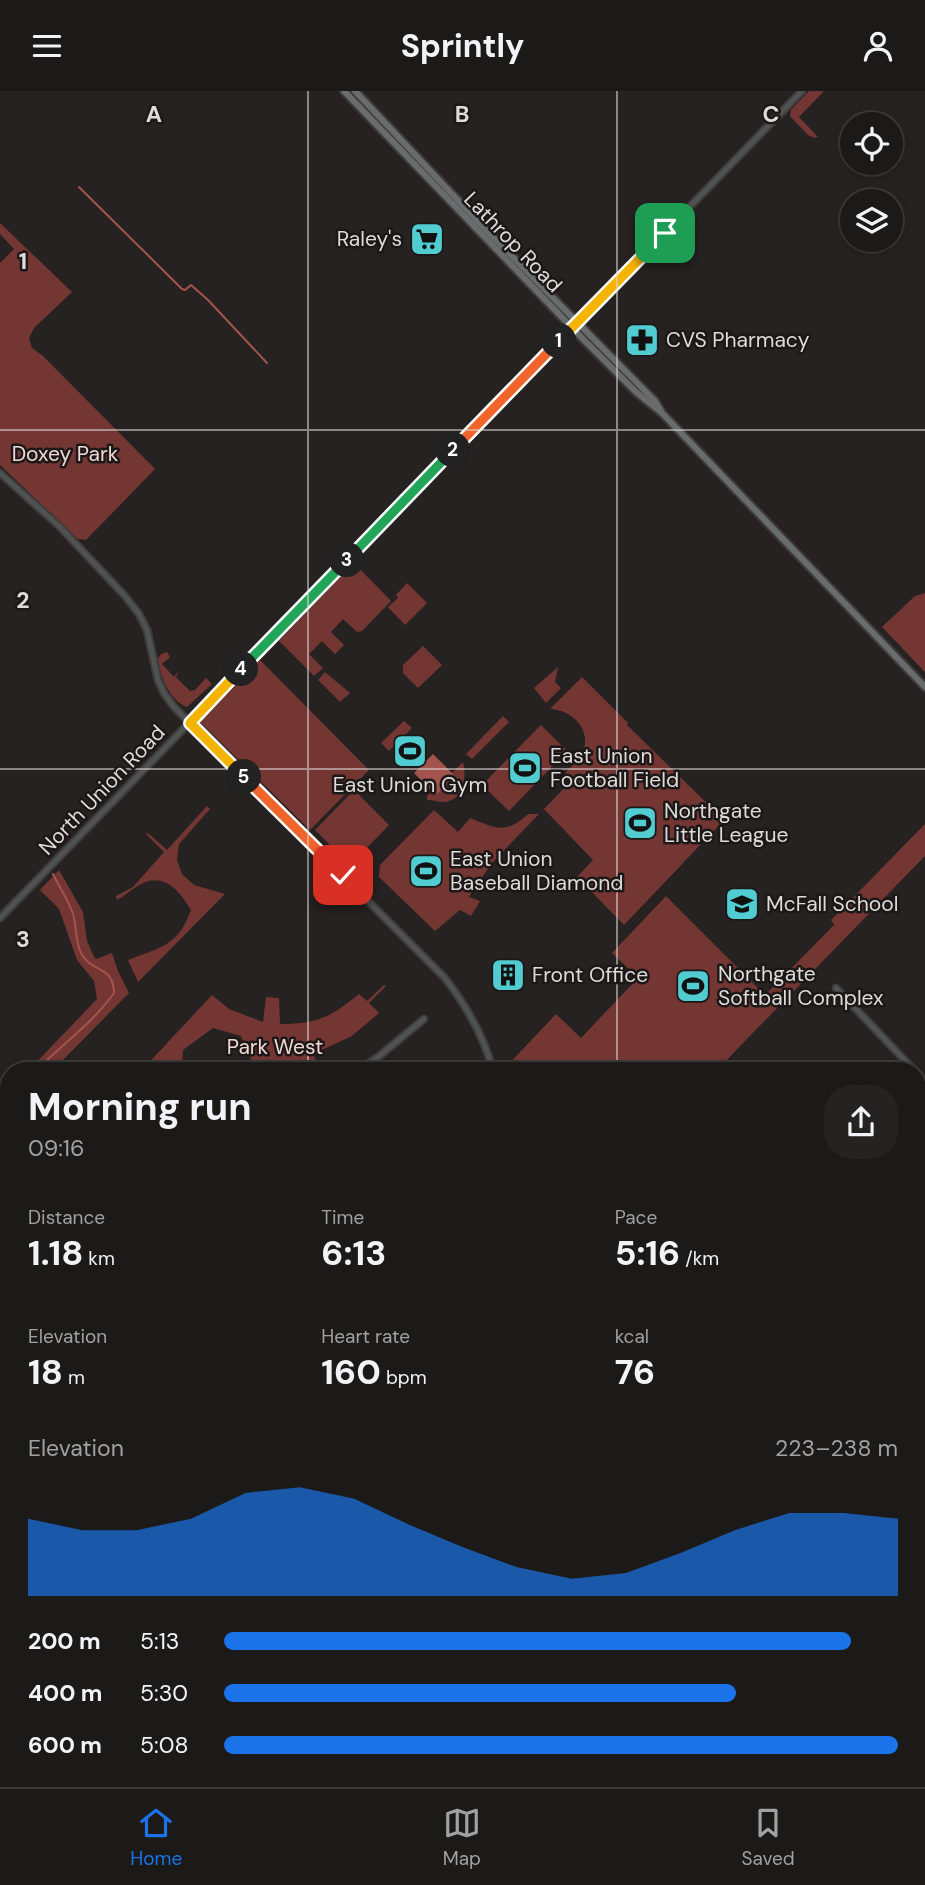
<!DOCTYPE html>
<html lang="en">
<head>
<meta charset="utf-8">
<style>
  :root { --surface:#1c1a19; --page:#252322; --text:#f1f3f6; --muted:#a0a1a2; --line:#3a3838; --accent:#1a73e8 }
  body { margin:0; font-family:"DM Sans",sans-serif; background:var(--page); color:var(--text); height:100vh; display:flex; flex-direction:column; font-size:26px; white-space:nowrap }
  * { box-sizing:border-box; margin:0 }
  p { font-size:23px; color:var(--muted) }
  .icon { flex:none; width:38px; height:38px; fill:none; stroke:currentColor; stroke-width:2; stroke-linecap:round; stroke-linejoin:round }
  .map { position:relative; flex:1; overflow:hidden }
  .drawer { position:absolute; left:0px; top:971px; width:926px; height:726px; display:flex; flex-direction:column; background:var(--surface); border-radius:28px 28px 0 0; box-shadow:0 4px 10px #0003,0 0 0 2px var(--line) }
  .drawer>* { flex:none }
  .controls { position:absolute; left:840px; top:21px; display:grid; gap:14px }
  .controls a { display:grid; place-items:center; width:63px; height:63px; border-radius:50%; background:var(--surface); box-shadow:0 4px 10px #0003,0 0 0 2px var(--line); font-size:35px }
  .pin { position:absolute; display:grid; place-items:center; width:60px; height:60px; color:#fff; margin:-30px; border-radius:14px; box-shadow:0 4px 10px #0006 }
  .km { position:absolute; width:35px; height:35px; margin:-18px; border-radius:50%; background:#222; color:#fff; font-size:19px; line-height:35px; text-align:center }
  .round { display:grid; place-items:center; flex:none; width:74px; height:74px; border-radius:28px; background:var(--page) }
  .overview { display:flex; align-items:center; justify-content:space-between; height:119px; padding:0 28px }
  h1 { font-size:38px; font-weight:700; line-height:52px }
  .stats { display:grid; grid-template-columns:repeat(3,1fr); gap:10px; height:119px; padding:7px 28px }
  .stats div { display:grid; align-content:center }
  .stats b { font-size:35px; font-weight:700 }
  .stats small { font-size:19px; font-weight:400 }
  .stats p { font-size:19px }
  .chart { height:196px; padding:14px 28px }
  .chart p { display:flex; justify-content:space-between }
  .chart svg { width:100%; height:126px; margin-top:7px; fill:var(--accent); opacity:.7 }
  ul { padding:0 28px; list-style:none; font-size:23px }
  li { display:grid; grid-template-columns:112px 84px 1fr; align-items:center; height:52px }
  li i { height:18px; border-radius:9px; background:var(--accent) }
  header { display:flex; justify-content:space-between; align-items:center; height:91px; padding:0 28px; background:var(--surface); font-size:32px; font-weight:700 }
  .dock { display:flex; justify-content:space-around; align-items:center; height:98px; border-top:2px solid var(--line); background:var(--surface); font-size:19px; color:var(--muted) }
  .dock a { display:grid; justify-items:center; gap:4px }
  .dock .current { color:var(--accent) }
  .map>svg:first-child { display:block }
  .green { fill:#733632 }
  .water { fill:#a5534d }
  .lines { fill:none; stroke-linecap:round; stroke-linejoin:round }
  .stream { stroke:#a5534d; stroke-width:2 }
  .tertiary-casing { stroke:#403c3b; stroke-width:9 }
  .secondary-casing { stroke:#403c3b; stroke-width:10 }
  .tertiary { stroke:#4f5252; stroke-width:5 }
  .secondary { stroke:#686c6c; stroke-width:6 }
  .split-1-casing { stroke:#fff; stroke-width:14 }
  .split-2-casing { stroke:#fff; stroke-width:14 }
  .split-3-casing { stroke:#fff; stroke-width:14 }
  .split-4-casing { stroke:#fff; stroke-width:14 }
  .split-5-casing { stroke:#fff; stroke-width:14 }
  .split-6-casing { stroke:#fff; stroke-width:14 }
  .split-1 { stroke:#f5b400; stroke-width:9 }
  .split-2 { stroke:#f0652b; stroke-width:9 }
  .split-3 { stroke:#22a559; stroke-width:9 }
  .split-4 { stroke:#22a559; stroke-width:9 }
  .split-5 { stroke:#f5b400; stroke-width:9 }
  .split-6 { stroke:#f0652b; stroke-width:9 }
  .grid { fill:none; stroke:#dfdbdb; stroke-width:2; stroke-opacity:0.55 }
  .labels { text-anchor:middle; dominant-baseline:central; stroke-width:5; stroke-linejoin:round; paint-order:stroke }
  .poi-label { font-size:21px; fill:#dfdbdb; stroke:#1d1818; text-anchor:start }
  .street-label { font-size:21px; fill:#dfdbdb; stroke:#1d1818 }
  .park-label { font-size:21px; fill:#f0d8d5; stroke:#1d1818 }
  .grid-label { font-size:23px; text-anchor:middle; font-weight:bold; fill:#dfdbdb; stroke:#1d1818; stroke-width:5; stroke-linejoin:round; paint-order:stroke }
</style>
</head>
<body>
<header><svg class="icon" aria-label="menu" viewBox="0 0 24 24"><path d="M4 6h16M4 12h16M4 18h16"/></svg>Sprintly<svg class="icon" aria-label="person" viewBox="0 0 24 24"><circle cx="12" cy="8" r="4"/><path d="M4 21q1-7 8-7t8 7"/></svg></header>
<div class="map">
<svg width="925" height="1696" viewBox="0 0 925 1696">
  <rect width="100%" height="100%" fill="#262221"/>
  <g class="green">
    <polygon points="809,0 824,0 799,26 818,46 815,47 808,44 790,25 791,19"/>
    <polygon points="0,132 72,201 34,237 29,247 32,257 43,265 155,378 86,449 78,448 0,374 0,172 14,158 0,143"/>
    <polygon points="354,472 391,510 362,540 357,541 343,528 331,541 344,554 335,563 322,550 309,563 323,577 314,585 279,550"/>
    <polygon points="407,492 427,512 405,534 388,516 398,507 396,504"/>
    <polygon points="925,502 925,581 882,536 915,505"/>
    <polygon points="423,555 442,574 418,597 403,582 403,574"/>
    <path d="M 167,561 L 170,566 L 162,573 L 174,586 L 179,580 L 176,586 L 190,600 L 195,599 L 206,587 L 212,593 L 187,616 C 170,610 160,585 158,568 L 161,563 Z"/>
    <polygon points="260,569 369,679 310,739 200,631"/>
    <polygon points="558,576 555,591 561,597 546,612 534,597"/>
    <polygon points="325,581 350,602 340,611 318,589"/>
    <path d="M 582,586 L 628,632 L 627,634 L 724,729 L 624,834 L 577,786 L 593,769 L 544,718 L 572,689 L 565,682 C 570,676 577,671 581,665 C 594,641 574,619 550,618 Z"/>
    <polygon points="503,625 509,631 472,668 466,663"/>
    <polygon points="404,630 412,637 389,660 381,652"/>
    <polygon points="541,634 567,660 509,720 482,694"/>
    <path d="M 463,671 C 467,686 464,710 444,711 C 438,711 432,709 427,709 L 427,705 L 432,700 L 435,704 L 455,685 L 452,682 Z"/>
    <polygon points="354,699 389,734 350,774 315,739"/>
    <path d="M 207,715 L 210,718 L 179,753 L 177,769 L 182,783 L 194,794 L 225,803 L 138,891 L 128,869 C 161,856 178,855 191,819 C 180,801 165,781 141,793 C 133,797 126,804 117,809 L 116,805 L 133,796 L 164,761 L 146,743 L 148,742 L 167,759 Z"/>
    <path d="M 434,719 L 458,741 L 470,727 C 495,737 506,744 528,723 L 539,723 L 492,772 L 472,801 L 469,806 L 480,810 L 471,825 L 460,819 L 435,840 L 379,786 L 380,774 Z"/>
    <polygon points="925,733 925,765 716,980 502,980 556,923 581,947 638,887 612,862 666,805 765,904 834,834 831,829"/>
    <polygon points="59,779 83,821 87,850 94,866 96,868 112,862 118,880 129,902 52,980 28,980 97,908 94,890 77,869 59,818 40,799"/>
    <path d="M 384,894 L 386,895 L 369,912 L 379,922 L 352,945 L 313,963 L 321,980 L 304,980 L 300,972 L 280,980 L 256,980 L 241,945 L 213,937 L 183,959 L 182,980 L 141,980 L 212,904 L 229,918 L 263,931 L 266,906 L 279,907 L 280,933 C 317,933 331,926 359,903 L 367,910 Z"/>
    <polygon points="80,1689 184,1689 191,1696 73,1696"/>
  </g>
  <polygon class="water" points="433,663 455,685 436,704 414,682"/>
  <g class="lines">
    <g class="stream">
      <polyline points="79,96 182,198 185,199 191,194 208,209 267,272"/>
      <path d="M 36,980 C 61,954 92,933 114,902 C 113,873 92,883 81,862 C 75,850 77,836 73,823 C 69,810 59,796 53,783"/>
    </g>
    <g class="tertiary-casing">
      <g id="tertiary">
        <path d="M 0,382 L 60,436 L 125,505 L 139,523 L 147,539 L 158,589 L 164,602 L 174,616 L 444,886 C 466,914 484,945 493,980"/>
        <polyline points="0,827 802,0"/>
        <polyline points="836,897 915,980"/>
        <polyline points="357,980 378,966 424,928"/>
        <polyline points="917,982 925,991"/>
        <polyline points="0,1187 9,1177"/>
        <polyline points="917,1330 925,1322"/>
        <polyline points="917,1562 925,1570"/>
      </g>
    </g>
    <g class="secondary-casing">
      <g id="secondary">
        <polyline points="344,0 583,248 636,301 662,322 925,596"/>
        <polyline points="355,0 486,139 655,310 661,320"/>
        <polyline points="0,1396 9,1405"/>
        <polyline points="0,1408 9,1417"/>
        <polyline points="917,1629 925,1620"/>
        <polyline points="917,1641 925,1633"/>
        <polyline points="272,1689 279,1696"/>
        <polyline points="284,1689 291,1696"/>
        <polyline points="859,1696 866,1689"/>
      </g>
    </g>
    <use href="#tertiary" class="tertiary"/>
    <use href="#secondary" class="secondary"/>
  </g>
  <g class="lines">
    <g class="split-1-casing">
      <polyline id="split-1" points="559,250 665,142"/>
    </g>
    <g class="split-2-casing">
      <polyline id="split-2" points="453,359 559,250"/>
    </g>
    <g class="split-3-casing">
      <polyline id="split-3" points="347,469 453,359"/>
    </g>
    <g class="split-4-casing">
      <polyline id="split-4" points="241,578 347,469"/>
    </g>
    <g class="split-5-casing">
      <polyline id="split-5" points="241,578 190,632 244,686"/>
    </g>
    <g class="split-6-casing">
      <polyline id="split-6" points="244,686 343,784"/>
    </g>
    <use href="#split-1" class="split-1"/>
    <use href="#split-2" class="split-2"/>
    <use href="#split-3" class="split-3"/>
    <use href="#split-4" class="split-4"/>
    <use href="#split-5" class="split-5"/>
    <use href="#split-6" class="split-6"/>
  </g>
  <path class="grid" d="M 308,0 L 308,980M 617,0 L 617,980M 0,339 L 925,339M 0,678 L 925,678M 0,1018 L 9,1018M 917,1018 L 925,1018M 0,1357 L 9,1357M 917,1357 L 925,1357M 308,1689 L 308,1696M 617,1689 L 617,1696"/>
  <defs>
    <g id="supermarket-square" transform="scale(1.75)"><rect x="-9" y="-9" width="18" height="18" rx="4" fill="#51ccd1" stroke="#1d1818"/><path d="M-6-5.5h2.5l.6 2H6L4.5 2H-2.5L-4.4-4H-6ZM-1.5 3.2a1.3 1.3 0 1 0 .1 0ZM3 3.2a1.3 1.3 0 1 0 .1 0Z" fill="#111"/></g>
    <g id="pharmacy-square" transform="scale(1.75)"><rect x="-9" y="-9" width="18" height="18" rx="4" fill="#51ccd1" stroke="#1d1818"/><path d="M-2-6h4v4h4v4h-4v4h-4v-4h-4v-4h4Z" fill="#111"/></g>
    <g id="stadium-square" transform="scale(1.75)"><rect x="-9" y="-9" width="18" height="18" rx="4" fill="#51ccd1" stroke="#1d1818"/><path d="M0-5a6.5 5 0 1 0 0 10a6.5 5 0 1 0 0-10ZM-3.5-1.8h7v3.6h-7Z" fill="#111"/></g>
    <g id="school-square" transform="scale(1.75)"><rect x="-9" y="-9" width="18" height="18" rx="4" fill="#51ccd1" stroke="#1d1818"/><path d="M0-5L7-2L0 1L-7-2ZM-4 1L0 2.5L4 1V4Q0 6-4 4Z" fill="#111"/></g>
    <g id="building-square" transform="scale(1.75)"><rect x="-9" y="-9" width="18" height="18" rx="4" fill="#51ccd1" stroke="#1d1818"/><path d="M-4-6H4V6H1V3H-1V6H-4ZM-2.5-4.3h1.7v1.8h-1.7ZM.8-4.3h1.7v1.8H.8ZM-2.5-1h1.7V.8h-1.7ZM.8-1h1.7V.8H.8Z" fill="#111"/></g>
  </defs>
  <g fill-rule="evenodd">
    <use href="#supermarket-square" x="427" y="148"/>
    <use href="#pharmacy-square" x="642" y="249"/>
    <use href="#stadium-square" x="410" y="660"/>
    <use href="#stadium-square" x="525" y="677"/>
    <use href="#stadium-square" x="640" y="732"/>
    <use href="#stadium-square" x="426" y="780"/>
    <use href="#school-square" x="742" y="813"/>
    <use href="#building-square" x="508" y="884"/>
    <use href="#stadium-square" x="693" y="895"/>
  </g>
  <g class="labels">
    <g class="poi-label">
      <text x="402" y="148" text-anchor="end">Raley's</text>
      <text x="666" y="249">CVS Pharmacy</text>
      <text x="550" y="665">East Union<tspan x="550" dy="24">Football Field</tspan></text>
      <text x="410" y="694" text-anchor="middle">East Union Gym</text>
      <text x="664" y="720">Northgate<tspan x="664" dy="24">Little League</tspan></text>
      <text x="450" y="768">East Union<tspan x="450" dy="24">Baseball Diamond</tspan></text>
      <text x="766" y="813">McFall School</text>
      <text x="718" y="883">Northgate<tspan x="718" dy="24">Softball Complex</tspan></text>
      <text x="532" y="884">Front Office</text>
    </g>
    <g class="street-label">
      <text transform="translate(513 151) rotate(46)">Lathrop Road</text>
      <text transform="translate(102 699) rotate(-46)">North Union Road</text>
    </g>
    <g class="park-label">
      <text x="65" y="363">Doxey Park</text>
      <text x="275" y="956">Park West</text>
    </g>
  </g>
  <g class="grid-label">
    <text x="154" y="31">A</text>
    <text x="462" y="31">B</text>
    <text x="771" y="31">C</text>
    <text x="23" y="178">1</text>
    <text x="23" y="517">2</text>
    <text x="23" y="856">3</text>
  </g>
</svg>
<div class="controls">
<a><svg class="icon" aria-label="locate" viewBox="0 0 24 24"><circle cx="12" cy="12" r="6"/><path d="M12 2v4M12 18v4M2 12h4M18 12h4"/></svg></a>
<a><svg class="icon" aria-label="layers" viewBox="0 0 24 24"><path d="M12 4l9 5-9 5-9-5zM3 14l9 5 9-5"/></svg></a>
</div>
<div class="pin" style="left:665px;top:142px;background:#1e9e55"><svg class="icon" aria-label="arrive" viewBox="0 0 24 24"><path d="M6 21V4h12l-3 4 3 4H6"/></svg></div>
<div class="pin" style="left:343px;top:784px;background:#d93025"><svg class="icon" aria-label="check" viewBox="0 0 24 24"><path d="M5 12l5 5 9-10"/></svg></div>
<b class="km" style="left:559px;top:250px">1</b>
<b class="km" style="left:453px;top:359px">2</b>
<b class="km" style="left:347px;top:469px">3</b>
<b class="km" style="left:241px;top:578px">4</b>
<b class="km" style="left:244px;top:686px">5</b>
<section class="drawer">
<div class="overview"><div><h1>Morning run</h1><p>09:16</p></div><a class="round"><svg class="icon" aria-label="share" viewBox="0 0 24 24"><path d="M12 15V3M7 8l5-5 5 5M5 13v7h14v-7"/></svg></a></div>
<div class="stats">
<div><p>Distance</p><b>1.18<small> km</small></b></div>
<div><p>Time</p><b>6:13</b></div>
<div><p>Pace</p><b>5:16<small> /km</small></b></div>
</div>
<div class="stats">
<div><p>Elevation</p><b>18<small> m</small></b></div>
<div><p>Heart rate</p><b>160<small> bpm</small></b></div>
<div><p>kcal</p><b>76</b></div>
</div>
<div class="chart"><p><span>Elevation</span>223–238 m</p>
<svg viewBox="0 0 160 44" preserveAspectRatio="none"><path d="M0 44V17L10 21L20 21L30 17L40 8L50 6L60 10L70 19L80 27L90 34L100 38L110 36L120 29L130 21L140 15L150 15L160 17V44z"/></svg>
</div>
<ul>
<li><b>200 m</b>5:13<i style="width:93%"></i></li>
<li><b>400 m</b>5:30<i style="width:76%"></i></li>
<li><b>600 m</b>5:08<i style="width:100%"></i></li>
</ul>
</section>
</div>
<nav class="dock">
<a class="current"><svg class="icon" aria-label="home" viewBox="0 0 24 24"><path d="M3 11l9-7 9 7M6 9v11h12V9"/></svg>Home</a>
<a><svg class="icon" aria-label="map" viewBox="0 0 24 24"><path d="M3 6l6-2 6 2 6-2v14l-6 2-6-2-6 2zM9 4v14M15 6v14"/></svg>Map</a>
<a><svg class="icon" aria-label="saved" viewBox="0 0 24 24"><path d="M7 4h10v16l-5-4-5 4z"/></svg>Saved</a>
</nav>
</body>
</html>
